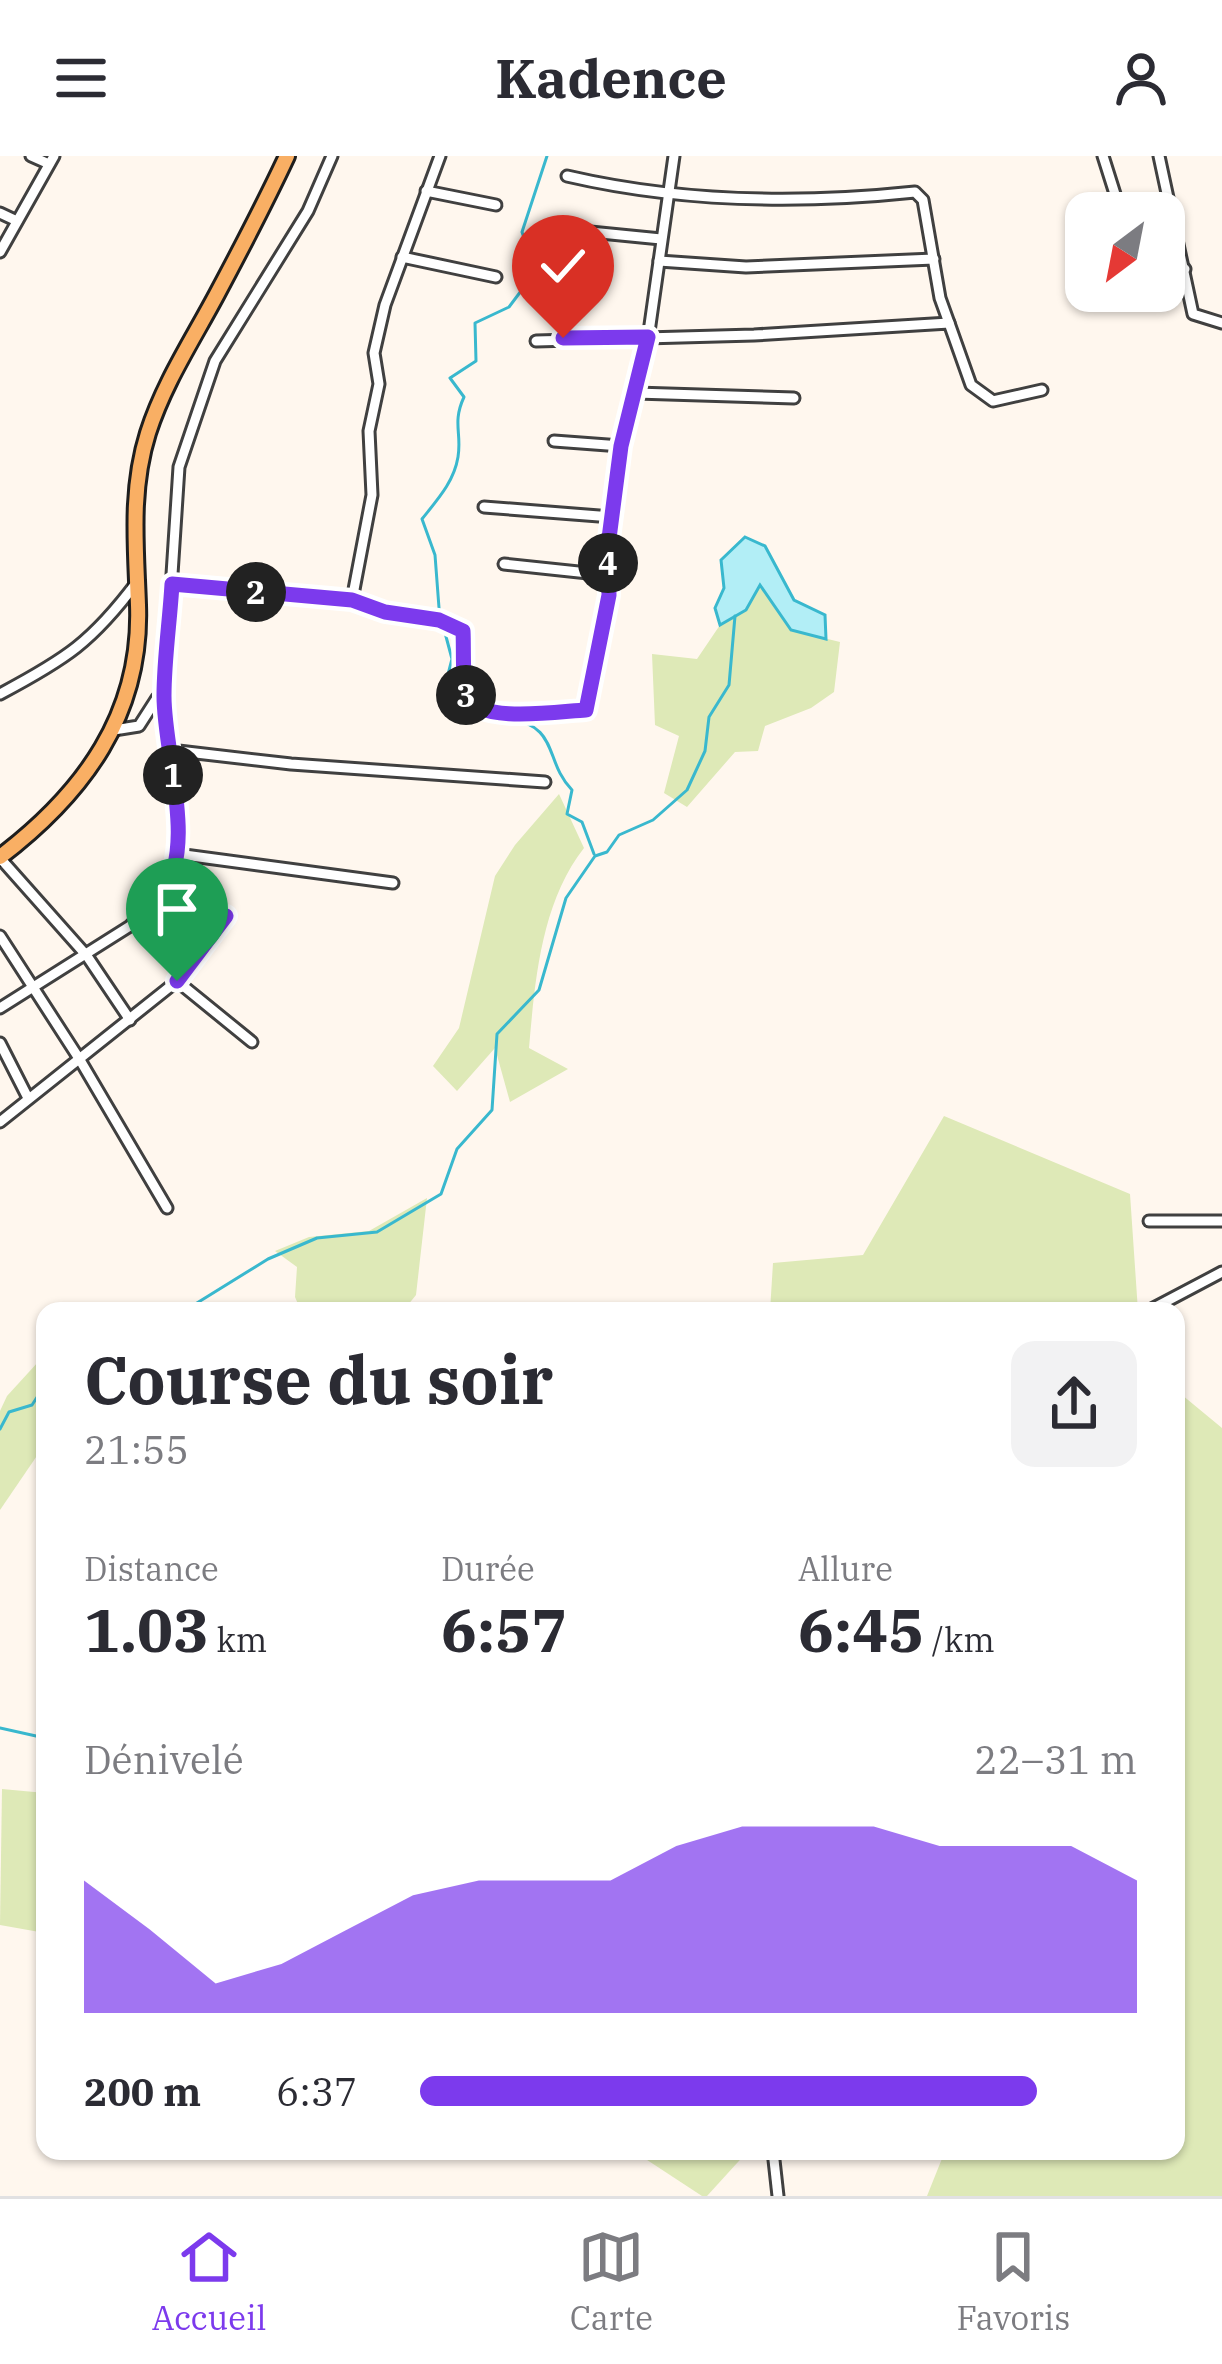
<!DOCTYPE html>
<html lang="fr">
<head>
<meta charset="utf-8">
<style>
  :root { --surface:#fff; --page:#f2f2f3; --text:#2b2b33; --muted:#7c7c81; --line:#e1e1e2; --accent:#7c3aed }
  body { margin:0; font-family:"IBM Plex Serif",serif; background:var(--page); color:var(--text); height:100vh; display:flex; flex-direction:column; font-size:45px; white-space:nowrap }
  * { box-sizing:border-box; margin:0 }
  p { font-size:39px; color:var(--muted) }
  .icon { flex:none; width:66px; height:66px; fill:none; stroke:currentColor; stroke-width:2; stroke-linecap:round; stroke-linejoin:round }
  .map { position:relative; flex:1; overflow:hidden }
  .sheet { position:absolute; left:36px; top:1146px; width:1149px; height:858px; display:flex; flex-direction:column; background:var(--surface); border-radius:24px; box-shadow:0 3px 9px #0004 }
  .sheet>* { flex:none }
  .needle { width:78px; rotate:212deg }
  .tools { position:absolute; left:1065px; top:36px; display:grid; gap:24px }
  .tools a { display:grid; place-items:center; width:120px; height:120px; border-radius:24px; background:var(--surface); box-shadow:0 3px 9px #0004; font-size:60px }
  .pin { position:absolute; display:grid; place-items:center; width:102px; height:102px; color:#fff; margin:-123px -51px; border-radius:50% 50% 50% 0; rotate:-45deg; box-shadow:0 0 12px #0007 }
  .pin .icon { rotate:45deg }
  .km { position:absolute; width:60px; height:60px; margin:-30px; border-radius:50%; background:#222; color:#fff; font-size:33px; line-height:60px; text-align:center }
  .round { display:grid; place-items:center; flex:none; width:126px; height:126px; border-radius:24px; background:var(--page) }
  .headline { display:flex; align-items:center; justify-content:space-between; height:204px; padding:0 48px }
  h1 { font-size:66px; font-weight:800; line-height:90px }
  .metrics { display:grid; grid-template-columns:repeat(3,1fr); gap:18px; height:204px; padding:12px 48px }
  .metrics div { display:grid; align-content:center }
  .metrics b { font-size:60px; font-weight:800 }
  .metrics small { font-size:33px; font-weight:400 }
  .metrics p { font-size:33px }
  .chart { height:336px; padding:24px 48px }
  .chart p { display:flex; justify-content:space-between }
  .chart svg { width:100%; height:216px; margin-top:12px; fill:var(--accent); opacity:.7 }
  ul { padding:0 48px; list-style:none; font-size:39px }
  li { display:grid; grid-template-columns:192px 144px 1fr; align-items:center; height:90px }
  li i { height:30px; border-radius:15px; background:var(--accent) }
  header { display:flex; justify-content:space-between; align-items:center; height:156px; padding:0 48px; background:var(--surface); font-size:54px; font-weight:800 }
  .tab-bar { display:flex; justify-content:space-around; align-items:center; height:168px; border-top:3px solid var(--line); background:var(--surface); font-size:33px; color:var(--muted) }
  .tab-bar a { display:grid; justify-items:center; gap:6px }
  .tab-bar .current { color:var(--accent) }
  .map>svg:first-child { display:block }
  .green { fill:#dee9b7 }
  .water { fill:#b2eef6; stroke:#39b8ce; stroke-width:3 }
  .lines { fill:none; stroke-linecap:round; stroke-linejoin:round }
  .stream { stroke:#39b8ce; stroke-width:3 }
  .minor-casing { stroke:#404040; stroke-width:15 }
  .primary-casing { stroke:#1e1e1e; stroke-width:20 }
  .minor { stroke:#fff; stroke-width:9 }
  .primary { stroke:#f9af64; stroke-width:14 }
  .route-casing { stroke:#fff; stroke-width:24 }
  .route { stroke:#7c3aed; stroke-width:15 }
</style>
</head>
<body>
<header><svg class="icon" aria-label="menu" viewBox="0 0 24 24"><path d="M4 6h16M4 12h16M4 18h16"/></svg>Kadence<svg class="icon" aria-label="person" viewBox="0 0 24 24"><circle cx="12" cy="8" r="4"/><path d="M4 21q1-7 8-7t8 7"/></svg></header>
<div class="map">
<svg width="1222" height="2040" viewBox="0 0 1222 2040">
  <rect width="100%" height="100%" fill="#fff7ee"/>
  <g class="green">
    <polygon points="760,428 791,474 840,486 834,536 811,552 765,570 758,595 735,596 687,651 664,637 679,580 655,569 652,498 697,503 720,469 746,454"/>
    <path d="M 559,638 L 584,692 C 541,747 535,824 529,892 L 568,913 L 510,946 L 495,892 L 457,935 L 433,910 L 459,872 L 495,720 L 515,689 Z"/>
    <polygon points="944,960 1130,1038 1138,1155 770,1155 773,1107 863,1099"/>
    <polygon points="427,1042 416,1139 403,1155 301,1155 295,1141 297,1111 275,1095 309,1081 369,1075"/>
    <polygon points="39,1205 45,1214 45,1288 0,1354 0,1255 7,1240"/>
    <polygon points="1176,1234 1222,1272 1222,2040 927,2040 945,1995 1176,1995"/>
    <polygon points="2,1633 45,1637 45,1777 0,1769"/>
    <polygon points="642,1995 748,1995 707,2040 702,2040 641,2000"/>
  </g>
  <polygon class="water" points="745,381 765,390 794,444 825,459 826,483 791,474 760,429 746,454 720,469 715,452 724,432 721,404"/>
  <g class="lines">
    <g class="stream">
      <path d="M 440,465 L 435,399 L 422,363 C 437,344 454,326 458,301 C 462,277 452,267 464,241 L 450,222 L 476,205 L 475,167 L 509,151 L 524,131 L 532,106 L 522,76 L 547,0"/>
      <polyline points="444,473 452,503 445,530 450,543 484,558"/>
      <path d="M 506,562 C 561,570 543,604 572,634 L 567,658 L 582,666 L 594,698"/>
      <polyline points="184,1155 268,1103 317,1082 377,1076 441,1038 457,993 492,954 497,878 539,834 566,742 595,700 607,696 619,679 653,664 687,634 705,595 709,561 729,529 735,460"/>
      <polyline points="0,1273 9,1256 32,1249 45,1229"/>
      <polyline points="0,1572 45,1582"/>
    </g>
    <g class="minor-casing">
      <g id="minor">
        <polyline points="31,0 49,8"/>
        <path d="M 440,0 L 385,149 L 374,197 L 379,228 L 369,275 L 372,339 L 352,444 C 389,457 428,458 463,475 C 464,491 462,529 467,541 C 479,568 561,555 586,554 L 609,439 L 608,390 L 621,290 L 649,176 L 674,0"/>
        <polyline points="1103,0 1121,57"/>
        <polyline points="1159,0 1193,158 1222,167"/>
        <path d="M 567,20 C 679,46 801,48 915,36 L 923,44 L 940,142 L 949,167"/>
        <polyline points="426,35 496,49"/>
        <polyline points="0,57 17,65"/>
        <polyline points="560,73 661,83"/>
        <polyline points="0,96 54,0"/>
        <polyline points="402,101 496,121"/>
        <polyline points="659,105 746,111 934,103"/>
        <polyline points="1164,105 1185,113"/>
        <polyline points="536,185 754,179 949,167 971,229 993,245 1042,234"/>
        <polyline points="636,237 794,242"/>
        <polyline points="554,285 621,290"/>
        <polyline points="484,351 612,361"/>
        <polyline points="504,408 607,419"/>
        <polyline points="172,427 352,444"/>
        <path d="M 0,538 C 66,503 92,486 137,426"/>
        <polyline points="114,574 139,570 157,542 164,541"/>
        <polyline points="170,594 291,608 545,626"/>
        <polyline points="177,698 393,727"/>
        <polyline points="0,702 87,800 130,864"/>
        <polyline points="0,780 80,904 167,1052"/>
        <polyline points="177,825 252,886"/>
        <polyline points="0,852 130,770 171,727 177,698 176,659 164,541 179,311 215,205 308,55 332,0"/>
        <polyline points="0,887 28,942"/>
        <polyline points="0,966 177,825 226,760 161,742"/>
        <polyline points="1149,1065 1222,1065"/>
        <polyline points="1150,1154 1222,1116"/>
        <polyline points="773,1995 778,2040"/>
      </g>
    </g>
    <g class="primary-casing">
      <path id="primary" d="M 0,701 C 84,637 142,558 138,449 C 136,390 130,334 148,277 C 164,227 192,185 217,138 C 241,93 265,47 287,0"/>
    </g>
    <use href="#minor" class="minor"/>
    <use href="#primary" class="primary"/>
  </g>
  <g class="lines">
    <g class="route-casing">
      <path id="route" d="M 177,825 L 226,760 L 161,742 C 198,689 164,600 164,540 C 164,503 170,464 172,428 L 352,444 L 385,456 L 439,464 L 463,475 C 464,491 462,529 467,541 C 479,568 561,555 586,554 L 609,439 L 608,390 L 621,290 L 648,181 L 563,182"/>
    </g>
    <use href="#route" class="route"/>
  </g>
</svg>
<div class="tools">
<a><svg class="needle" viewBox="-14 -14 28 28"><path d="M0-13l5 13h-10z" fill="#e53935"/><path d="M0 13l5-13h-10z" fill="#7c7c81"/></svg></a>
</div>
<div class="pin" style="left:177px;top:825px;background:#1e9e55"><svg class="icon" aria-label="arrive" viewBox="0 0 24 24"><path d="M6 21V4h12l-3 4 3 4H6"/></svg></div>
<div class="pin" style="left:563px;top:182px;background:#d93025"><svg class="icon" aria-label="check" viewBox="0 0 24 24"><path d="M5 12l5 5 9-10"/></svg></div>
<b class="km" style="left:173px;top:619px">1</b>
<b class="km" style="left:256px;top:436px">2</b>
<b class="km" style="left:466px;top:539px">3</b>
<b class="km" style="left:608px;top:407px">4</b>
<section class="sheet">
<div class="headline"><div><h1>Course du soir</h1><p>21:55</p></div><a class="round"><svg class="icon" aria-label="share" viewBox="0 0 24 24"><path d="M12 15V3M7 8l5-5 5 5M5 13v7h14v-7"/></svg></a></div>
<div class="metrics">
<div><p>Distance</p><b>1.03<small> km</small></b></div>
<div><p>Durée</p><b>6:57</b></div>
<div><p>Allure</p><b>6:45<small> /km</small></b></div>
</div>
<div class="chart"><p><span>Dénivelé</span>22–31 m</p>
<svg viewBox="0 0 160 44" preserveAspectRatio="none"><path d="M0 44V17L10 27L20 38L30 34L40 27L50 20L60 17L70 17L80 17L90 10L100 6L110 6L120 6L130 10L140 10L150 10L160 17V44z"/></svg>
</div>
<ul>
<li><b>200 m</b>6:37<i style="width:86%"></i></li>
</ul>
</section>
</div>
<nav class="tab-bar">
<a class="current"><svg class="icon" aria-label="home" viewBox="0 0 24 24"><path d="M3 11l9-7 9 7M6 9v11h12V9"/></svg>Accueil</a>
<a><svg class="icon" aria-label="map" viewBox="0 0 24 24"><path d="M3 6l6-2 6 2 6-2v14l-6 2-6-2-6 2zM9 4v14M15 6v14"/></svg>Carte</a>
<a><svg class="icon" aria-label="saved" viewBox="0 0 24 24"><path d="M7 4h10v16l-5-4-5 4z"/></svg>Favoris</a>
</nav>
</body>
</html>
